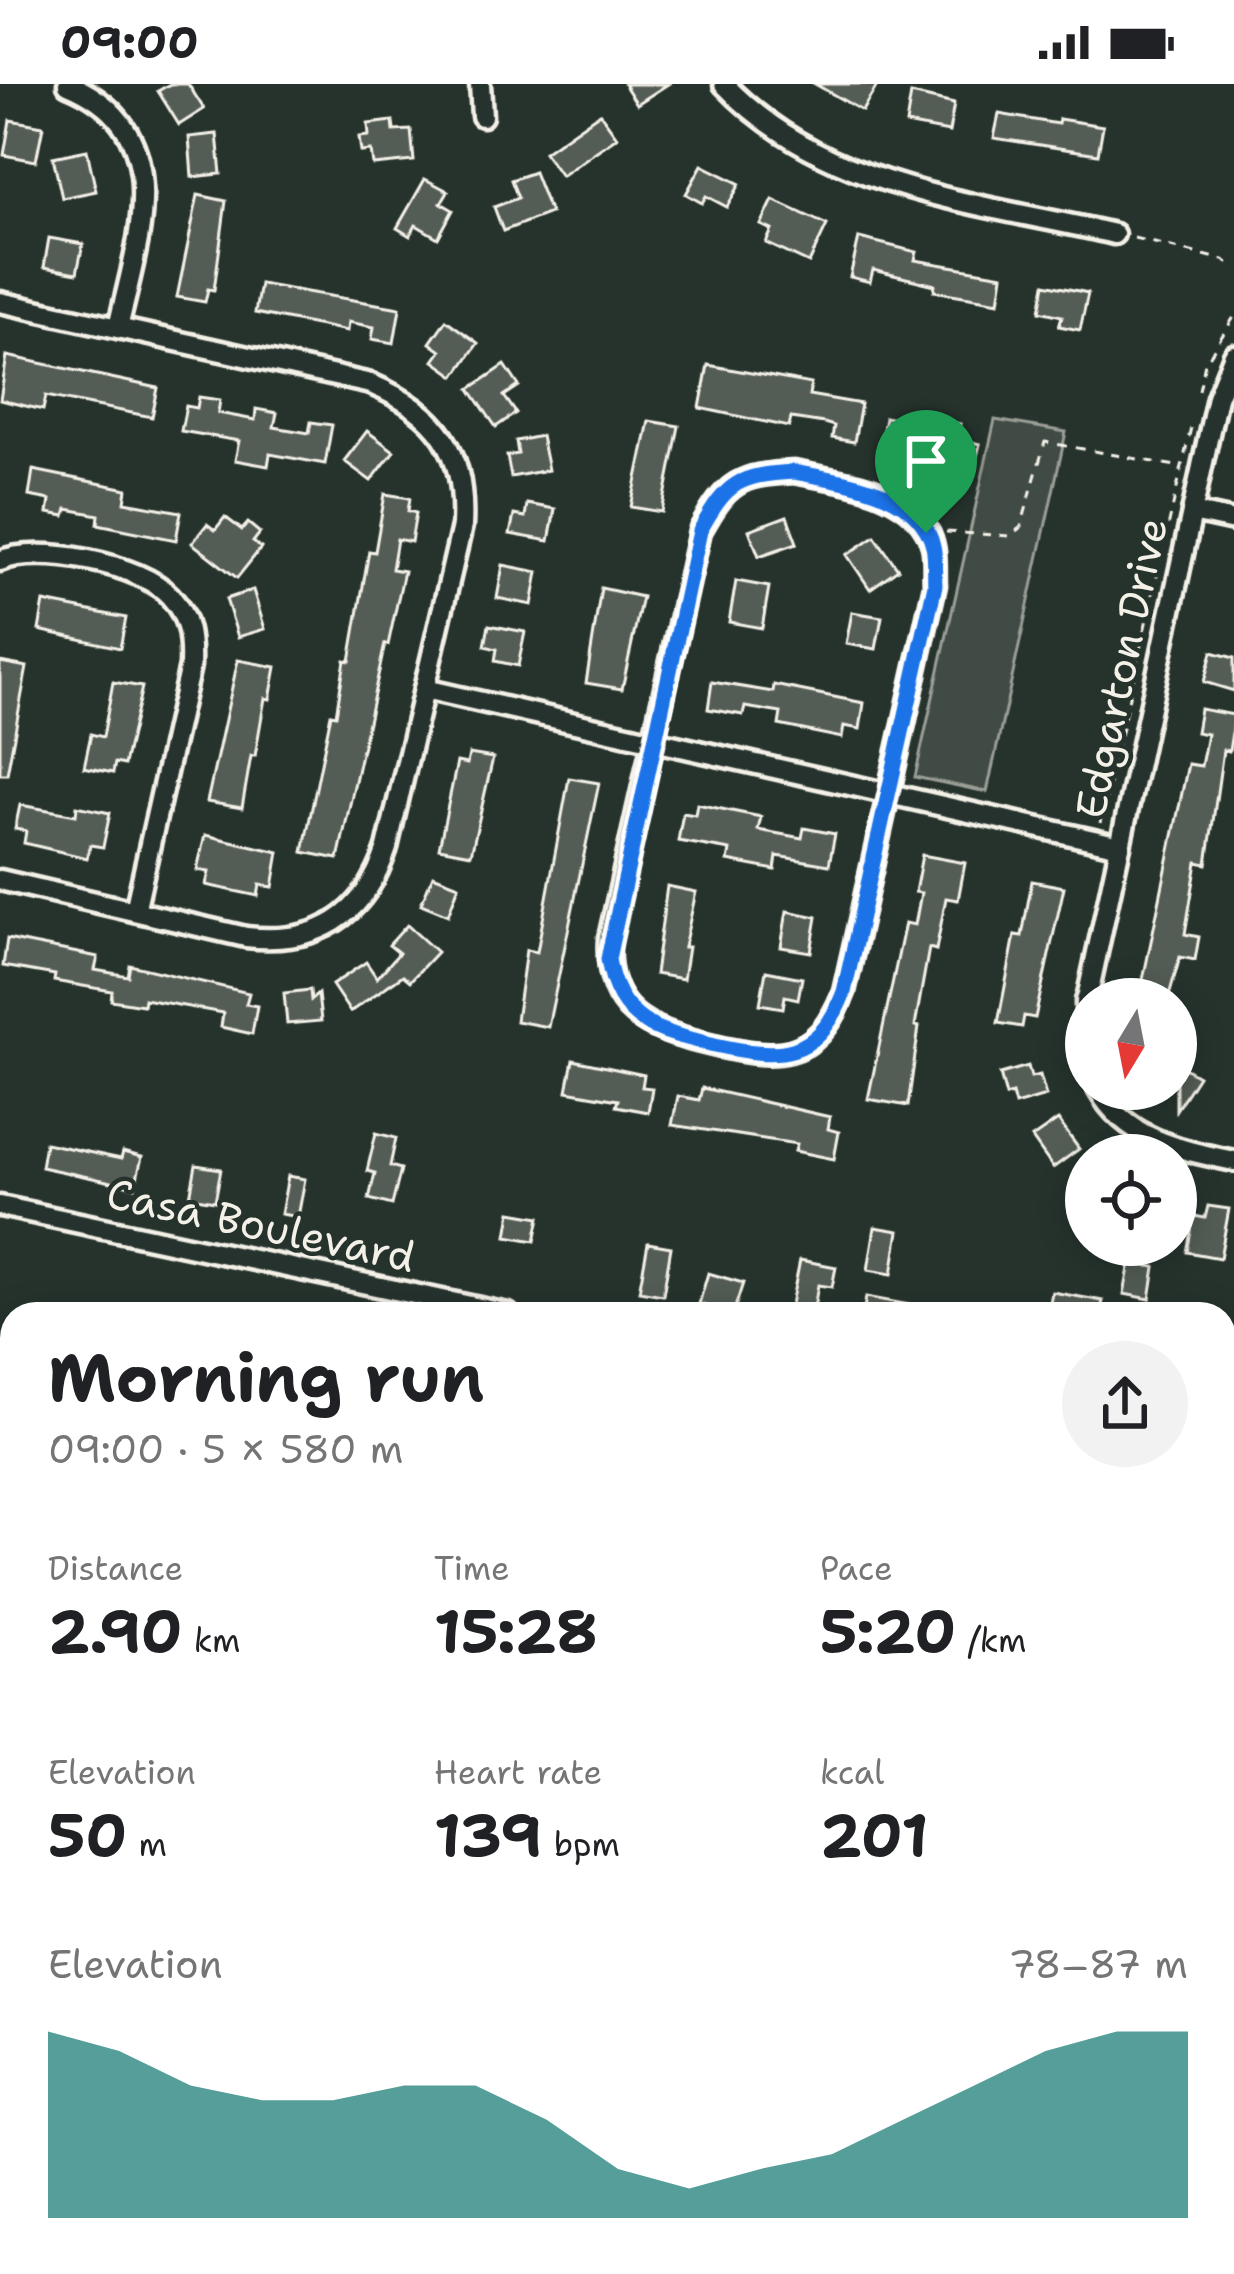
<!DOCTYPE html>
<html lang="en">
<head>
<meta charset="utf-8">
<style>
  :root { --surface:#fff; --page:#f2f2f2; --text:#202124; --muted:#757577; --accent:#0f766e }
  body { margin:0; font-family:"Shantell Sans",sans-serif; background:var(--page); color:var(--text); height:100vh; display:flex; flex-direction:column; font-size:45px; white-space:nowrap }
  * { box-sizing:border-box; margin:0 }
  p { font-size:39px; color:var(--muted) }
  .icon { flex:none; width:66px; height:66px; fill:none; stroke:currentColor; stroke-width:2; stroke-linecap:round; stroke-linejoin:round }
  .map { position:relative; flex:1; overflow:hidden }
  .sheet { position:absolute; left:0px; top:1218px; width:1236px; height:972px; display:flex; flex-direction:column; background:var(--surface); border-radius:36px 36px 0 0; box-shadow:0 6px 30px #0003 }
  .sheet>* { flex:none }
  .needle { width:78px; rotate:190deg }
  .fabs { position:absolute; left:1065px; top:894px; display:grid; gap:24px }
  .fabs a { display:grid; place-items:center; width:132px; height:132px; border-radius:50%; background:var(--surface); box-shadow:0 6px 30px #0003; font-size:60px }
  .pin { position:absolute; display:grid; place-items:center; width:102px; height:102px; color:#fff; margin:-123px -51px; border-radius:50% 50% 50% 0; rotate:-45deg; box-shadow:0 0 12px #0007 }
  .pin .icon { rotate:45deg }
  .round { display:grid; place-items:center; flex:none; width:126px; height:126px; border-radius:63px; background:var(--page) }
  .headline { display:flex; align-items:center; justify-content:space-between; height:204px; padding:0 48px }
  h1 { font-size:66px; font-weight:700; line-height:90px }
  .stats { display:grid; grid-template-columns:repeat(3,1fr); gap:18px; height:204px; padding:12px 48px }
  .stats div { display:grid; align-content:center }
  .stats b { font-size:60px; font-weight:700 }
  .stats small { font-size:33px; font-weight:400 }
  .stats p { font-size:33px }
  .chart { height:336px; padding:24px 48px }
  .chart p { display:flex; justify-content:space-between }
  .chart svg { width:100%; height:216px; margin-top:12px; fill:var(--accent); opacity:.7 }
  .status { display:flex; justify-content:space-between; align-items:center; height:84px; padding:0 60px; background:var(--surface); direction:ltr }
  .status svg { height:33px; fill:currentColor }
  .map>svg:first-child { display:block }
  .green { fill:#414b45; stroke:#9a9e96; stroke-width:3 }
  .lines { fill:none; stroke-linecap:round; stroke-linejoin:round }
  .stream { stroke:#9fa39b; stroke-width:4.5 }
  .building { fill:#525c55; stroke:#f4f1e8; stroke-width:3 }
  .minor-casing { stroke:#f4f1e8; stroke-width:27 }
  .path { stroke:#f4f1e8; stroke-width:3; stroke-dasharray:9 9; stroke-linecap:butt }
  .minor { stroke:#26332d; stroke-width:18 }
  .route-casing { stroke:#fff; stroke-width:24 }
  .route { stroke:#1a73e8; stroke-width:15 }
  .labels { text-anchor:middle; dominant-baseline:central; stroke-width:9; stroke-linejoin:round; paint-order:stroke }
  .street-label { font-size:42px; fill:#f4f1e8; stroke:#26332d }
</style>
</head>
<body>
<div class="status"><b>09:00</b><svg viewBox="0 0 49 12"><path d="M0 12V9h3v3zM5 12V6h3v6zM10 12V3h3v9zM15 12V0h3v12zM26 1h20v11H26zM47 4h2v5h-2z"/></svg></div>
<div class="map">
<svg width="1234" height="2190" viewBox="0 0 1234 2190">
  <rect width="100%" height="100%" fill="#26332d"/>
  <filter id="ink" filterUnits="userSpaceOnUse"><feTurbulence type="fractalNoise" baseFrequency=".00833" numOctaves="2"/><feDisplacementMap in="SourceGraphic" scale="24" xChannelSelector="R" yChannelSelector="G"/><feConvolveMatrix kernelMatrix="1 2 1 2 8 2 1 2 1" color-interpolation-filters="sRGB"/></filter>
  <g filter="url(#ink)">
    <g class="green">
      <polygon points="995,336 1066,348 987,708 915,693"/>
      <polygon points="0,1671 12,1673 12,2178 686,2178 684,2190 0,2190"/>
      <polygon points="1224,1927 1234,1929 1234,2109 1224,2106"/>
    </g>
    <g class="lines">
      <g class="stream">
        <polyline points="0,1461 12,1463"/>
        <polyline points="1224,1546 1234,1548"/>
      </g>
    </g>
    <g class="building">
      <polygon points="170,0 188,0 204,25 179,41 158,7"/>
      <polygon points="624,0 668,0 637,20"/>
      <polygon points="815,0 878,0 862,27"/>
      <polygon points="911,10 954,20 949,48 906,40"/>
      <polygon points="600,29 617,53 561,92 544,68"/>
      <polygon points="999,30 1058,40 1059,35 1103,42 1098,70 994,54"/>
      <polygon points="10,36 43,42 36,77 4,71"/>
      <polygon points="393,37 394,47 411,46 414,77 373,81 371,67 361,68 359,53 369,52 368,40"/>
      <polygon points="217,50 221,90 192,93 189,53"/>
      <polygon points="87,66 96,107 62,114 53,73"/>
      <polygon points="702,81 740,100 727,123 706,112 702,119 686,110"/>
      <polygon points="534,88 550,129 503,147 494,123 518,114 511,96"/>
      <polygon points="425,95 448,107 441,119 453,126 438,154 416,141 410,152 397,144"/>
      <polygon points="198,111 226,117 214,206 208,205 205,218 177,213"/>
      <polygon points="773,116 827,141 809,179 766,159 772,146 761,141"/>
      <polygon points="49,154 83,160 77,189 44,183"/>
      <polygon points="859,154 917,168 915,176 1003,191 999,218 934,207 935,201 873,186 870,198 850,193"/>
      <polygon points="260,200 400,224 394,259 372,255 374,243 348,238 347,247 255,229"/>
      <polygon points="1045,200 1088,209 1080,246 1059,242 1062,232 1040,227"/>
      <polygon points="446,236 478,259 455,292 434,277 441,267 430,259"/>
      <polygon points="7,272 158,304 152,333 46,312 43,326 0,316"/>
      <polygon points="505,281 519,302 504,312 516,329 496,343 470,305"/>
      <polygon points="708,281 811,300 809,311 861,320 854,358 832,354 834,342 824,339 791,334 789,343 700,324"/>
      <polygon points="199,313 220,316 218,329 255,336 256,325 277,329 274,343 309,349 311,338 332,341 325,380 270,370 268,382 235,376 239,357 181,347 186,322 197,324"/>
      <polygon points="885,333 936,342 937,335 960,340 957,354 980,360 974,385 880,364"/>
      <polygon points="649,337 679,342 662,428 631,423"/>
      <polygon points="367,347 394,367 371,397 344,377"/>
      <polygon points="541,352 548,386 511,393 507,372 518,370 516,357"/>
      <polygon points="33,386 127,405 125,418 181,428 176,456 98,440 99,431 67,425 65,432 48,429 50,416 29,412"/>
      <polygon points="385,410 410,414 408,427 416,429 411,458 397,455 392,485 404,487 388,561 385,560 338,775 303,768 331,630 336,631 345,576 350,577 369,467 375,468"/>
      <polygon points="527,420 555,425 549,457 510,450 514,431 525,433"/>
      <polygon points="787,432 797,459 759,472 749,446"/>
      <polygon points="225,433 242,446 248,439 260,449 253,458 261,464 237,494 192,459 207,440 215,446"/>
      <polygon points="875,452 898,485 870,505 847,471"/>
      <polygon points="503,481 538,488 532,521 497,514"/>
      <polygon points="736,497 769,503 762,544 729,538"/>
      <polygon points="601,504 642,513 622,605 586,599"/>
      <polygon points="253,506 265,545 238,553 226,515"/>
      <polygon points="44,518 126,534 120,564 39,546"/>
      <polygon points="852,528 882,533 876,565 846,560"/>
      <polygon points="489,541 525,548 518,582 495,577 497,565 485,562"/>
      <polygon points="1212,568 1234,574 1234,607 1204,598"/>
      <polygon points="238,576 276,583 270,615 265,614 255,672 251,672 242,724 207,718"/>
      <polygon points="0,578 27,583 7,690 0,690"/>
      <polygon points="113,598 142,603 124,681 115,679 113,689 84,683 91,650 103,653"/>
      <polygon points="712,598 773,608 774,601 864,619 860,645 844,642 842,654 779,641 781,629 745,623 743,631 708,625"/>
      <polygon points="1200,625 1234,631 1234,636 1229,667 1223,666 1207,780 1197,778 1185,850 1199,853 1195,876 1180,873 1168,915 1139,915 1188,680 1201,682 1207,650 1196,648"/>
      <polygon points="469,670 493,674 471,770 439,764 457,678 467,680"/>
      <polygon points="569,694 599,699 548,943 516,937 526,866 537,868"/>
      <polygon points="697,720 761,733 758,746 802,754 804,744 835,750 829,781 777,772 775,786 728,777 730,766 678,757 683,729 695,731"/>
      <polygon points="20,721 76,731 77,722 110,729 103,763 90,761 87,774 24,759 26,747 15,745"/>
      <polygon points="205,751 279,768 273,803 260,801 258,812 206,801 209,788 197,786"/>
      <polygon points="922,771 965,779 958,816 946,814 936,866 929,864 915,942 919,943 908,1022 868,1015 905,839 915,841 921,809 915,808"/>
      <polygon points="433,791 459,801 448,831 421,820"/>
      <polygon points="1032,797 1064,803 1035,934 1024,932 1022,943 998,939 1015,851 1022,852"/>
      <polygon points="667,802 696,808 684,863 688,863 683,895 655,890"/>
      <polygon points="787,827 817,833 811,868 781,863"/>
      <polygon points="407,841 437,868 410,897 403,891 350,928 332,901 366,878 377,894 399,869 389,861"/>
      <polygon points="7,855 98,873 95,886 128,892 130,881 249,909 246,920 257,922 252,950 221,943 223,929 144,915 143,921 111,916 112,907 54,897 55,891 3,882"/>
      <polygon points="766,887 802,894 798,915 785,912 783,924 760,920"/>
      <polygon points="310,906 311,916 318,910 321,937 287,940 284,909"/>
      <polygon points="573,976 644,991 642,1003 652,1004 648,1028 616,1022 618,1016 567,1007"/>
      <polygon points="1176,979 1198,992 1176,1026"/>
      <polygon points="1028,982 1031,993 1040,991 1046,1012 1015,1021 1012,1010 1006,1012 1000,990"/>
      <polygon points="702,1004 830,1033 828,1045 839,1048 834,1075 795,1067 797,1060 672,1041 678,1012 699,1016"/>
      <polygon points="1058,1036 1079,1065 1053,1084 1032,1054"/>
      <polygon points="376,1049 396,1054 390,1082 401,1085 392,1121 369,1115 375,1089 367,1087"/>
      <polygon points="45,1059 121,1075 123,1068 142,1073 135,1103 41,1083"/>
      <polygon points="196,1081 221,1085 215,1117 190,1113"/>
      <polygon points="1086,1088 1086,1123 1070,1111"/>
      <polygon points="288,1092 305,1095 298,1133 281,1130"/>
      <polygon points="1208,1122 1229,1125 1220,1174 1187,1168 1194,1132 1205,1134"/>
      <polygon points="511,1128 540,1133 535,1157 507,1152"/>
      <polygon points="875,1143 899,1147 892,1190 868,1186"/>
      <polygon points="648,1159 671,1163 663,1211 639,1207"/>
      <polygon points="800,1176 836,1183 832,1203 818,1201 813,1230 789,1230"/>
      <polygon points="1130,1179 1155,1183 1150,1215 1124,1210"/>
      <polygon points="708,1189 743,1199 733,1230 699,1220"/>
      <polygon points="1052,1208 1103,1217 1100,1230 1048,1230"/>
      <polygon points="866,1213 921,1223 921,1230 863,1230"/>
    </g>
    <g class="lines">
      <g class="minor-casing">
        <g id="minor">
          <path d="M 68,0 C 179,46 138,155 118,244"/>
          <polyline points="480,0 482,32"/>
          <path d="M 724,0 C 825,107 978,118 1114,150"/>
          <path d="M 0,218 L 371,300 C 439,329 466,367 462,442 L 387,764 C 364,833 318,861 246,853 L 0,796"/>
          <path d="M 794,388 C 842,398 918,404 933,462 C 936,474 934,489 935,501 L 844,908 C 816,981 774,975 709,960 C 646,945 604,928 609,854 L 700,447 C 727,398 738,391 794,388 Z"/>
          <polyline points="1192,428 1234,437"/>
          <path d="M 0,477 C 38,460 142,480 170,512 C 189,533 191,555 190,582 L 135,827"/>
          <polyline points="424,605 1120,762"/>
          <polyline points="1087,915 1217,313 1234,271"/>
          <polyline points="1086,917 1086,970"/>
          <path d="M 1098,1005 C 1126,1056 1181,1066 1234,1077"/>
          <polyline points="0,1122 508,1230"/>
          <polyline points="1224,1381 1234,1383"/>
          <polyline points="0,1485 12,1488"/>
          <polyline points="0,1609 12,1612"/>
          <polyline points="1224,1745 1234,1747"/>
          <polyline points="1015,2178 1073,2190"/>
          <polyline points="810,2190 812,2178"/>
        </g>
      </g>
      <g class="path">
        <polyline points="1134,154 1224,176 1234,185"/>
        <polyline points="1199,306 1205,279 1234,233"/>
        <polyline points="946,448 1010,452 1021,443 1045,358 1181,383"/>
        <polyline points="1100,739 1192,339"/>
        <polyline points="0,1771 12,1769"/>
        <polyline points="0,2048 12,2050"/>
        <polyline points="1224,2090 1234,2092"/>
        <polyline points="360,2178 366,2190"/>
        <polyline points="537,2178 542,2190"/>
        <polyline points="130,2190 132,2178"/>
      </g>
      <use href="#minor" class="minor"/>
    </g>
  </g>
  <g class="lines" filter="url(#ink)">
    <g class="route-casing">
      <path id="route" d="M 794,388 C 842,398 918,404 933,462 C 936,473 934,489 935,501 L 844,908 C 818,977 778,975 715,961 C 659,948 618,940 608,875 L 700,447 C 727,398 738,391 794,388 Z"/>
    </g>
    <use href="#route" class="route"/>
  </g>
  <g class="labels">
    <g class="street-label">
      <text transform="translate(1121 584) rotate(-78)">Edgarton Drive</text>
      <text transform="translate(261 1141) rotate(12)">Casa Boulevard</text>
    </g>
  </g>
</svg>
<div class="fabs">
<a><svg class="needle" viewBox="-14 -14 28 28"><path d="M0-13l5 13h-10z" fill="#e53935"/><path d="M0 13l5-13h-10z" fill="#757577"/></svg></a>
<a><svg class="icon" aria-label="locate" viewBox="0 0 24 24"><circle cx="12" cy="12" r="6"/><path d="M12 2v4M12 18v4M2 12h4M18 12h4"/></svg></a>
</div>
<div class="pin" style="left:926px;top:449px;background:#1e9e55"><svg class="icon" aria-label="arrive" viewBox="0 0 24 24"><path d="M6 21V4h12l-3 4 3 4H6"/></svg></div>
<section class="sheet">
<div class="headline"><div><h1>Morning run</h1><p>09:00 · 5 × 580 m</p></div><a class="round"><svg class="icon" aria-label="share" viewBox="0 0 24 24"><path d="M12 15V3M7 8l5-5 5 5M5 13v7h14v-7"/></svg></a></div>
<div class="stats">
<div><p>Distance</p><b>2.90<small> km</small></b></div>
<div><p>Time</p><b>15:28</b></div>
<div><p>Pace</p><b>5:20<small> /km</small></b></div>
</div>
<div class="stats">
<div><p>Elevation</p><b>50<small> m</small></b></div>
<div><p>Heart rate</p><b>139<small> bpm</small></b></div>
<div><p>kcal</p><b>201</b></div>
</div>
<div class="chart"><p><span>Elevation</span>78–87 m</p>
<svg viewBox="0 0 160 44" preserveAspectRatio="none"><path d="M0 44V6L10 10L20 17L30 20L40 20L50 17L60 17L70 24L80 34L90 38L100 34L110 31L120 24L130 17L140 10L150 6L160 6V44z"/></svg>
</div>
</section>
</div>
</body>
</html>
